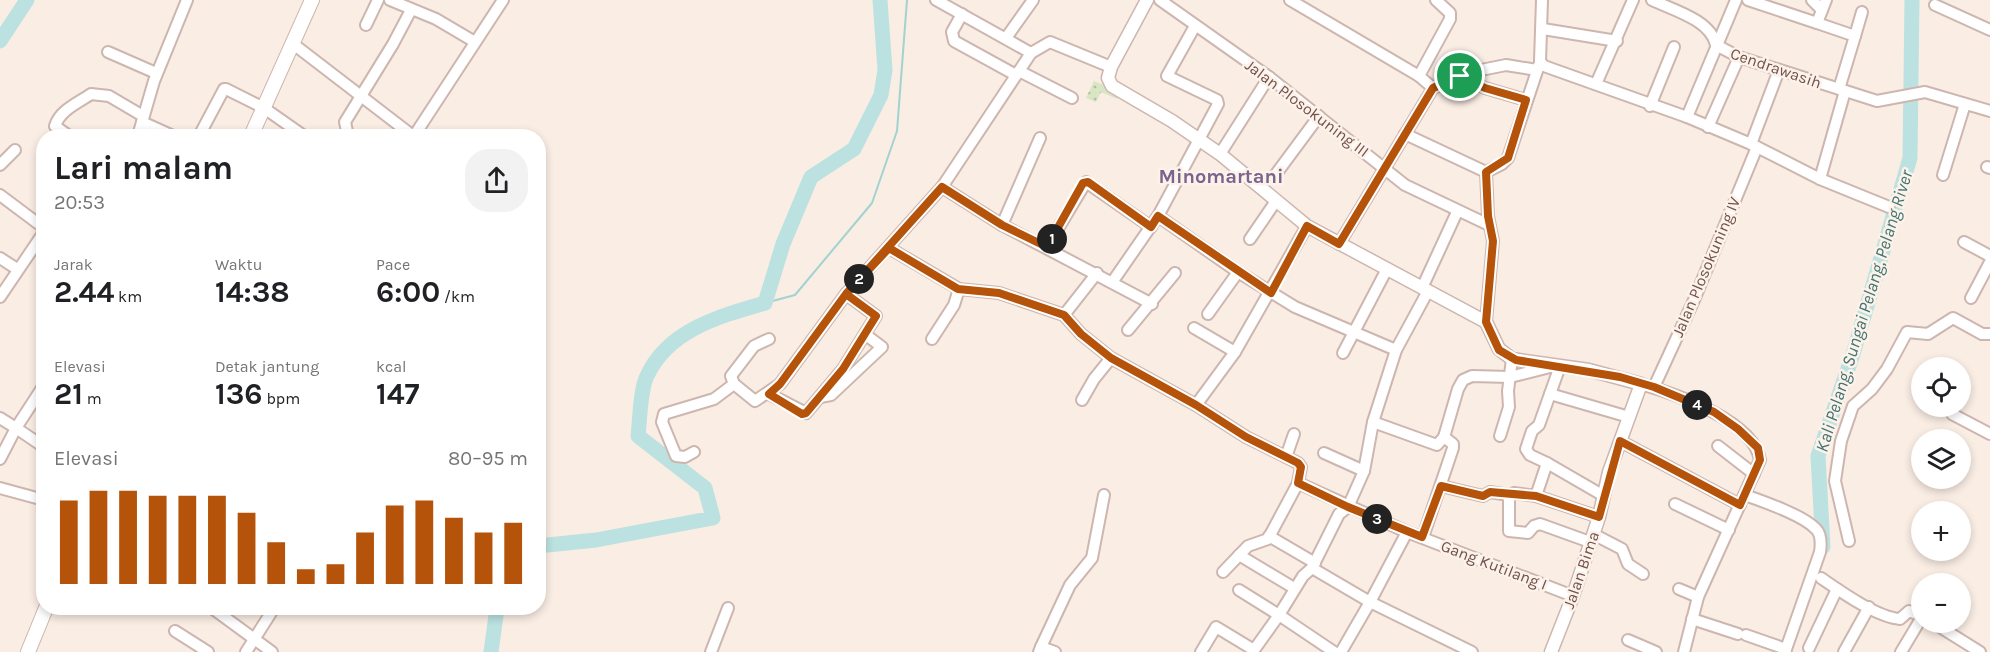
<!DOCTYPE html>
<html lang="id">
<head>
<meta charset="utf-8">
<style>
  :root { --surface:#fff; --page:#f2f2f2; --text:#202124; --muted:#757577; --accent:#b45309 }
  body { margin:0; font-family:Karla,sans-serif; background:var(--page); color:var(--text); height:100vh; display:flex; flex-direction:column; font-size:22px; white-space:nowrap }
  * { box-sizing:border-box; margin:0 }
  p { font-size:20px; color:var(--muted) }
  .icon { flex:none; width:33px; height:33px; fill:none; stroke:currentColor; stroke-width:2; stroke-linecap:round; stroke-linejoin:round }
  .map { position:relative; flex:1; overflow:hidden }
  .side { position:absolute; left:36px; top:129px; width:510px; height:486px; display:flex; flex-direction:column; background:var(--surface); border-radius:24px; box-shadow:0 3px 9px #0003 }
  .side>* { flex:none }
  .controls { position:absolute; left:1911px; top:357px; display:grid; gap:12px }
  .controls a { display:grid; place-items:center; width:60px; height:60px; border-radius:50%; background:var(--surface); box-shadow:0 3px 9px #0003; font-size:30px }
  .pin { position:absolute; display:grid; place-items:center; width:51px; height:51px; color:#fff; margin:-26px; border:3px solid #fff; border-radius:50%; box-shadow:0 2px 6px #0007 }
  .km { position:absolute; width:30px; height:30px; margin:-15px; border-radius:50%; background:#222; color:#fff; font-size:16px; line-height:30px; text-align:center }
  .round { display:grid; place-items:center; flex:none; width:63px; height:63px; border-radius:24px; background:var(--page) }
  .headline { display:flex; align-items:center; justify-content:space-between; height:102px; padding:0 18px }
  h1 { font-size:33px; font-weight:700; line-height:45px }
  .metrics { display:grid; grid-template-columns:repeat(3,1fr); gap:9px; height:102px; padding:6px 18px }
  .metrics div { display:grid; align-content:center }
  .metrics b { font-size:30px; font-weight:700 }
  .metrics small { font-size:16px; font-weight:400 }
  .metrics p { font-size:16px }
  .chart { height:168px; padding:12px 18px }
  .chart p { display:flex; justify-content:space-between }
  .chart svg { width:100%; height:108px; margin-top:6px; stroke:var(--accent); stroke-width:6 }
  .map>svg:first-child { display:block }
  .grass { fill:url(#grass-dots) }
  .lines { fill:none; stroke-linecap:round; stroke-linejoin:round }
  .stream { stroke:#a2d2d1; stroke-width:2 }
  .river { stroke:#bbe2e0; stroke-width:15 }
  .minor-casing { stroke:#cdb6af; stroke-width:14 }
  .tertiary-casing { stroke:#cdb6af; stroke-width:15 }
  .secondary-casing { stroke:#cfb5ac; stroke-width:16 }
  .minor { stroke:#fff; stroke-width:10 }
  .tertiary { stroke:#fff; stroke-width:12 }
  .secondary { stroke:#fff; stroke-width:14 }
  .route-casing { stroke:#fff; stroke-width:12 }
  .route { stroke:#b45309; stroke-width:8 }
  .labels { text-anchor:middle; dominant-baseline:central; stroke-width:5; stroke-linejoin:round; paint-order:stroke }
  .street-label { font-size:16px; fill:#70524c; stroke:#fdf2ea }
  .water-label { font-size:18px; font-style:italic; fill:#427573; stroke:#fdf2ea }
  .quarter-label { font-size:20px; font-weight:bold; fill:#78648c; stroke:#fdf2ea }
</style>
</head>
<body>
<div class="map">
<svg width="1990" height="652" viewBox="0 0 1990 652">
  <defs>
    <pattern id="grass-dots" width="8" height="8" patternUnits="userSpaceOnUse" patternTransform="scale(1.5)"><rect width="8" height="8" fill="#d8e6c4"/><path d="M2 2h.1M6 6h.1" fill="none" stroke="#b4bda1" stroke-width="1.8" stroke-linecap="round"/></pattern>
  </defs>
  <rect width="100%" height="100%" fill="#faede4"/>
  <polygon class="grass" points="1094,81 1120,92 1117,99 1101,92 1096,102 1086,98"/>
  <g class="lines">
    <polyline class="stream" points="765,303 795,295 872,203 897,131 907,0"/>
    <g class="river">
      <polyline points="0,41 27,0"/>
      <path d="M 538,546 L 596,540 L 713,518 L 705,488 L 638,436 C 640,420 640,390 647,376 C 668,330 720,316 765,303 L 783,244 L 811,177 L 854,149 L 881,95 L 885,70 L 880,0"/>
      <polyline points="1823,547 1818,456 1853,354 1910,158 1912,0"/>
      <polyline points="491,652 497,608"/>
    </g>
    <g class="minor-casing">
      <g id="minor">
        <polyline points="390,0 436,19 475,42"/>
        <polyline points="936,0 1031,53"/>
        <polyline points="1160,0 1269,77 1405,185 1489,225"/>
        <polyline points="1290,0 1419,76 1433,88"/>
        <polyline points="1542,0 1540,61 1544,66 1687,117 1751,144 1820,179 1845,91"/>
        <path d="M 1652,0 C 1673,10 1711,20 1716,45 L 1739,57 L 1877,101 L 1925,92 L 1990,111"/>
        <polyline points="1748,0 1817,23 1826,0"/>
        <polyline points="1812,0 1822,10"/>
        <polyline points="1935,5 1990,30"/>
        <polyline points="962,14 952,32 954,41 1016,75"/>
        <polyline points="1817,23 1855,36 1839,89"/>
        <polyline points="366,25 378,0"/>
        <polyline points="1543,29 1617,41"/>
        <polyline points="1855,36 1862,12"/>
        <polyline points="1006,38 1033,0"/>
        <polyline points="292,43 413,136"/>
        <polyline points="108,52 156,73"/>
        <polyline points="1019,71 1072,98"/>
        <polyline points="1419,76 1450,19 1450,13 1436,0"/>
        <polyline points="1460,76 1485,88 1526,100"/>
        <polyline points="1596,84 1633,0"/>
        <polyline points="1650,106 1674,47"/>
        <polyline points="1687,117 1736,0"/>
        <polyline points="142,122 173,136"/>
        <polyline points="1708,127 1739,57"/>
        <polyline points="1405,134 1486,172"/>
        <path d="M 69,136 L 55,126 C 60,110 78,103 91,94 L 109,96 L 143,116"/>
        <polyline points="138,136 154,81 187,0"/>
        <polyline points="199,136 224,89 226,89 264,108 304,136"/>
        <polyline points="348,136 345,122 393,44 411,10"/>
        <polyline points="414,136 503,0"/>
        <polyline points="1751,144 1779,70"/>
        <polyline points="1220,154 1269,77"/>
        <polyline points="0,165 15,150"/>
        <polyline points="1987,167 1990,168"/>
        <polyline points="1276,174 1319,116"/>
        <polyline points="1943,175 1965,104"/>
        <polyline points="1820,179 1889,207"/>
        <polyline points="942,187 1002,225 1152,304"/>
        <polyline points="0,195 44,228"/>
        <polyline points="1158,216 1238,272 1295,307 1396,350"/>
        <polyline points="1002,225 1040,138"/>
        <polyline points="1250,239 1276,201"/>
        <polyline points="1964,242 1990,256"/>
        <polyline points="1339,244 1433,88 1471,72 1506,65 1537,70"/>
        <polyline points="1047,247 1086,182 1151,227"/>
        <polyline points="889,248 959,289 999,293 1064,315 1081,334 1111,358 1196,405 1246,437 1298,463 1301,467 1298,483 1407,532 1573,596"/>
        <polyline points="0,258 17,269"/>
        <polyline points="1113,281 1158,216 1218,104 1217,100 1167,76 1195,26"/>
        <polyline points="1422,288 1457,212"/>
        <polyline points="0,297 44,232"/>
        <polyline points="1971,298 1990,262"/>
        <polyline points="1208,314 1238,272"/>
        <polyline points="1064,315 1097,273"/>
        <polyline points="1486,322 1493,241 1488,216 1486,172 1502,164 1508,158 1539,65"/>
        <polyline points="1194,328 1235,352"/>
        <polyline points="1128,330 1175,273"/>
        <polyline points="932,339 954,305 959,289"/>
        <polyline points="1343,353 1387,269"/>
        <polyline points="734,384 731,376 754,346 769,339"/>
        <path d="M 1641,384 C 1676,394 1754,421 1760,460 L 1698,597 L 1684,652"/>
        <polyline points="44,385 16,428 44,447"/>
        <polyline points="1654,387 1694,300 1757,147"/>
        <polyline points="769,394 806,413 843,369 876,316 846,294"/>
        <polyline points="1550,394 1629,417"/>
        <polyline points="820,397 831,395 882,347 866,335"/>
        <polyline points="1082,400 1094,379 1111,358"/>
        <polyline points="1196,405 1235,352 1307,226"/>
        <polyline points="1952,414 1990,434"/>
        <polyline points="0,418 16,428 0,459"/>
        <polyline points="1373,422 1437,445 1444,437"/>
        <polyline points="1500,436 1509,407 1508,391 1512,359"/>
        <polyline points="1620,441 1740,505"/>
        <polyline points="1718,446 1754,474"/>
        <polyline points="694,452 685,457 676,456 662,422 664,414 714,399 734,384 755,401 780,384 846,294 942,187 1031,53 1050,42 1111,67"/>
        <polyline points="1324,453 1364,471"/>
        <polyline points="1286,457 1294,434"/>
        <polyline points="1547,463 1604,496"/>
        <polyline points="1441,486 1483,496 1490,492 1509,495"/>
        <polyline points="0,488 44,500"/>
        <path d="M 1745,495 C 1764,502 1803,515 1816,529 C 1822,535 1821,545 1820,552 L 1785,652"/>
        <polyline points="1536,496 1547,463 1530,455 1526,449 1532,431 1539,425 1560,366"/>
        <polyline points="1675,504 1729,530"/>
        <polyline points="1407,532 1370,602 1312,568 1339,514 1348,507 1364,471 1373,422 1396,350 1428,291"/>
        <polyline points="1593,534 1622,549 1628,564 1643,574"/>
        <polyline points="1269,536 1315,563"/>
        <polyline points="1423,537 1453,448 1453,444 1444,437 1458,389 1463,380 1472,376 1510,377 1554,366"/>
        <polyline points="1849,541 1835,481 1841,441 1853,406 1872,389 1887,369 1907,332 1928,334 1953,318 1982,334 1990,334"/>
        <polyline points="1590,542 1540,524 1534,526 1528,533 1509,531 1509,496 1514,493 1536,496 1599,517"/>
        <polyline points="1239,555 1294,588"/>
        <polyline points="1312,568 1303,576 1279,615 1334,652"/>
        <polyline points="1223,572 1248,546 1268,539 1298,483"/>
        <path d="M 1821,578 C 1840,591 1876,617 1900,619 L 1909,611 L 1922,616"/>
        <polyline points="1679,589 1698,597"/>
        <polyline points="212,608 272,652"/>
        <polyline points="1692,619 1738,634"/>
        <polyline points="1932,622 1980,652"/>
        <polyline points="175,631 208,652"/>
        <polyline points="1746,635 1786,649"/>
        <polyline points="1628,640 1656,652"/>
        <polyline points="1041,647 1070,585 1092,558 1104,495"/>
        <polyline points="1809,648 1837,589"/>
        <polyline points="246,652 274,608"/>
        <polyline points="711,652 728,608"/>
        <polyline points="1039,652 1041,647 1055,652"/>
        <polyline points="1201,652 1216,627 1254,650 1279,615 1239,590"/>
        <polyline points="1341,652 1370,602 1472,652"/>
        <polyline points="1844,652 1869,607"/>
        <polyline points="1901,652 1922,617"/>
      </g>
    </g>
    <g class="tertiary-casing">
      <polyline id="tertiary" points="1147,0 1111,67 1108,78 1112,86 1172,121 1220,154 1307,226 1486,322 1499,349 1512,359 1589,370 1641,384 1609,472 1599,517 1573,596 1551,652"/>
    </g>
    <g class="secondary-casing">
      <g id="secondary">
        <polyline points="251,136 312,0"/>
        <polyline points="28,652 46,608"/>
      </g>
    </g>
    <use href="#minor" class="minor"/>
    <use href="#tertiary" class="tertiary"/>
    <use href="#secondary" class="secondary"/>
  </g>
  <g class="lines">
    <g class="route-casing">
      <polyline id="route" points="1460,76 1433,88 1339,244 1307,226 1271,293 1158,216 1151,227 1088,182 1083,183 1047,247 1002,225 942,187 846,294 780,384 769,394 802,414 806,413 843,369 876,316 846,294 889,248 958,289 999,293 1064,315 1081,334 1111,358 1196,405 1246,437 1298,463 1301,467 1298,483 1348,507 1422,537 1441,486 1483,496 1490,492 1536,496 1599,517 1620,441 1740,505 1760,460 1758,448 1738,429 1714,412 1654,387 1620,377 1516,360 1499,350 1486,322 1493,241 1488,216 1486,172 1508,158 1526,100 1485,88 1460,76"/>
    </g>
    <use href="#route" class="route"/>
  </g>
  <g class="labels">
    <g class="street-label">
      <text transform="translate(1776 68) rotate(19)">Cendrawasih</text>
      <text transform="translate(1307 108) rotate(37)">Jalan Plosokuning III</text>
      <text transform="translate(1706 267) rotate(-67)">Jalan Plosokuning IV</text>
      <text transform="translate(1494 565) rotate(21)">Gang Kutilang I</text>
      <text transform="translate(1581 570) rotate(-71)">Jalan Bima</text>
    </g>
    <g class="water-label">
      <text transform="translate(1864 311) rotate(-73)">Kali Pelang, Sungai Pelang, Pelang River</text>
    </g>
    <g class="quarter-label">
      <text x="1221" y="176">Minomartani</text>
    </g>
  </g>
</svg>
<div class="controls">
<a><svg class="icon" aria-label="locate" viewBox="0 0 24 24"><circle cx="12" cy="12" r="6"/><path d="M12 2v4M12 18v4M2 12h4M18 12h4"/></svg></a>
<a><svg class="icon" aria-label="layers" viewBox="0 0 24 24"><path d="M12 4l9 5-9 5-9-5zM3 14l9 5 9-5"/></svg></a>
<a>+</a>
<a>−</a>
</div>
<div class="pin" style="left:1460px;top:76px;background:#1e9e55"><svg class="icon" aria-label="arrive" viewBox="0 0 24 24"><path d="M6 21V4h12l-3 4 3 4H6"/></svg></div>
<b class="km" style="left:1052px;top:239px">1</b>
<b class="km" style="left:859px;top:279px">2</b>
<b class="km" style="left:1377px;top:519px">3</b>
<b class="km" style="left:1697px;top:405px">4</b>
<section class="side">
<div class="headline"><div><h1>Lari malam</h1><p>20:53</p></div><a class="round"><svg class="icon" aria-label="share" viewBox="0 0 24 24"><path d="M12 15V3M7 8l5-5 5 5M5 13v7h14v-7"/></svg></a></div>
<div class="metrics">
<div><p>Jarak</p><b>2.44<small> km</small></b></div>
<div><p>Waktu</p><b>14:38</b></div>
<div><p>Pace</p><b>6:00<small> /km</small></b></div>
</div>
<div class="metrics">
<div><p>Elevasi</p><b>21<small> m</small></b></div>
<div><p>Detak jantung</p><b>136<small> bpm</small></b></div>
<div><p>kcal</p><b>147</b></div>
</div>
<div class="chart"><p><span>Elevasi</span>80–95 m</p>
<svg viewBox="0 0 160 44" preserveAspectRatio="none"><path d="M5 44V10M15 44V6M25 44V6M35 44V8M45 44V8M55 44V8M65 44V15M75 44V27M85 44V38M95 44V36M105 44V23M115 44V12M125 44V10M135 44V17M145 44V23M155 44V19"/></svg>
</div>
</section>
</div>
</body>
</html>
